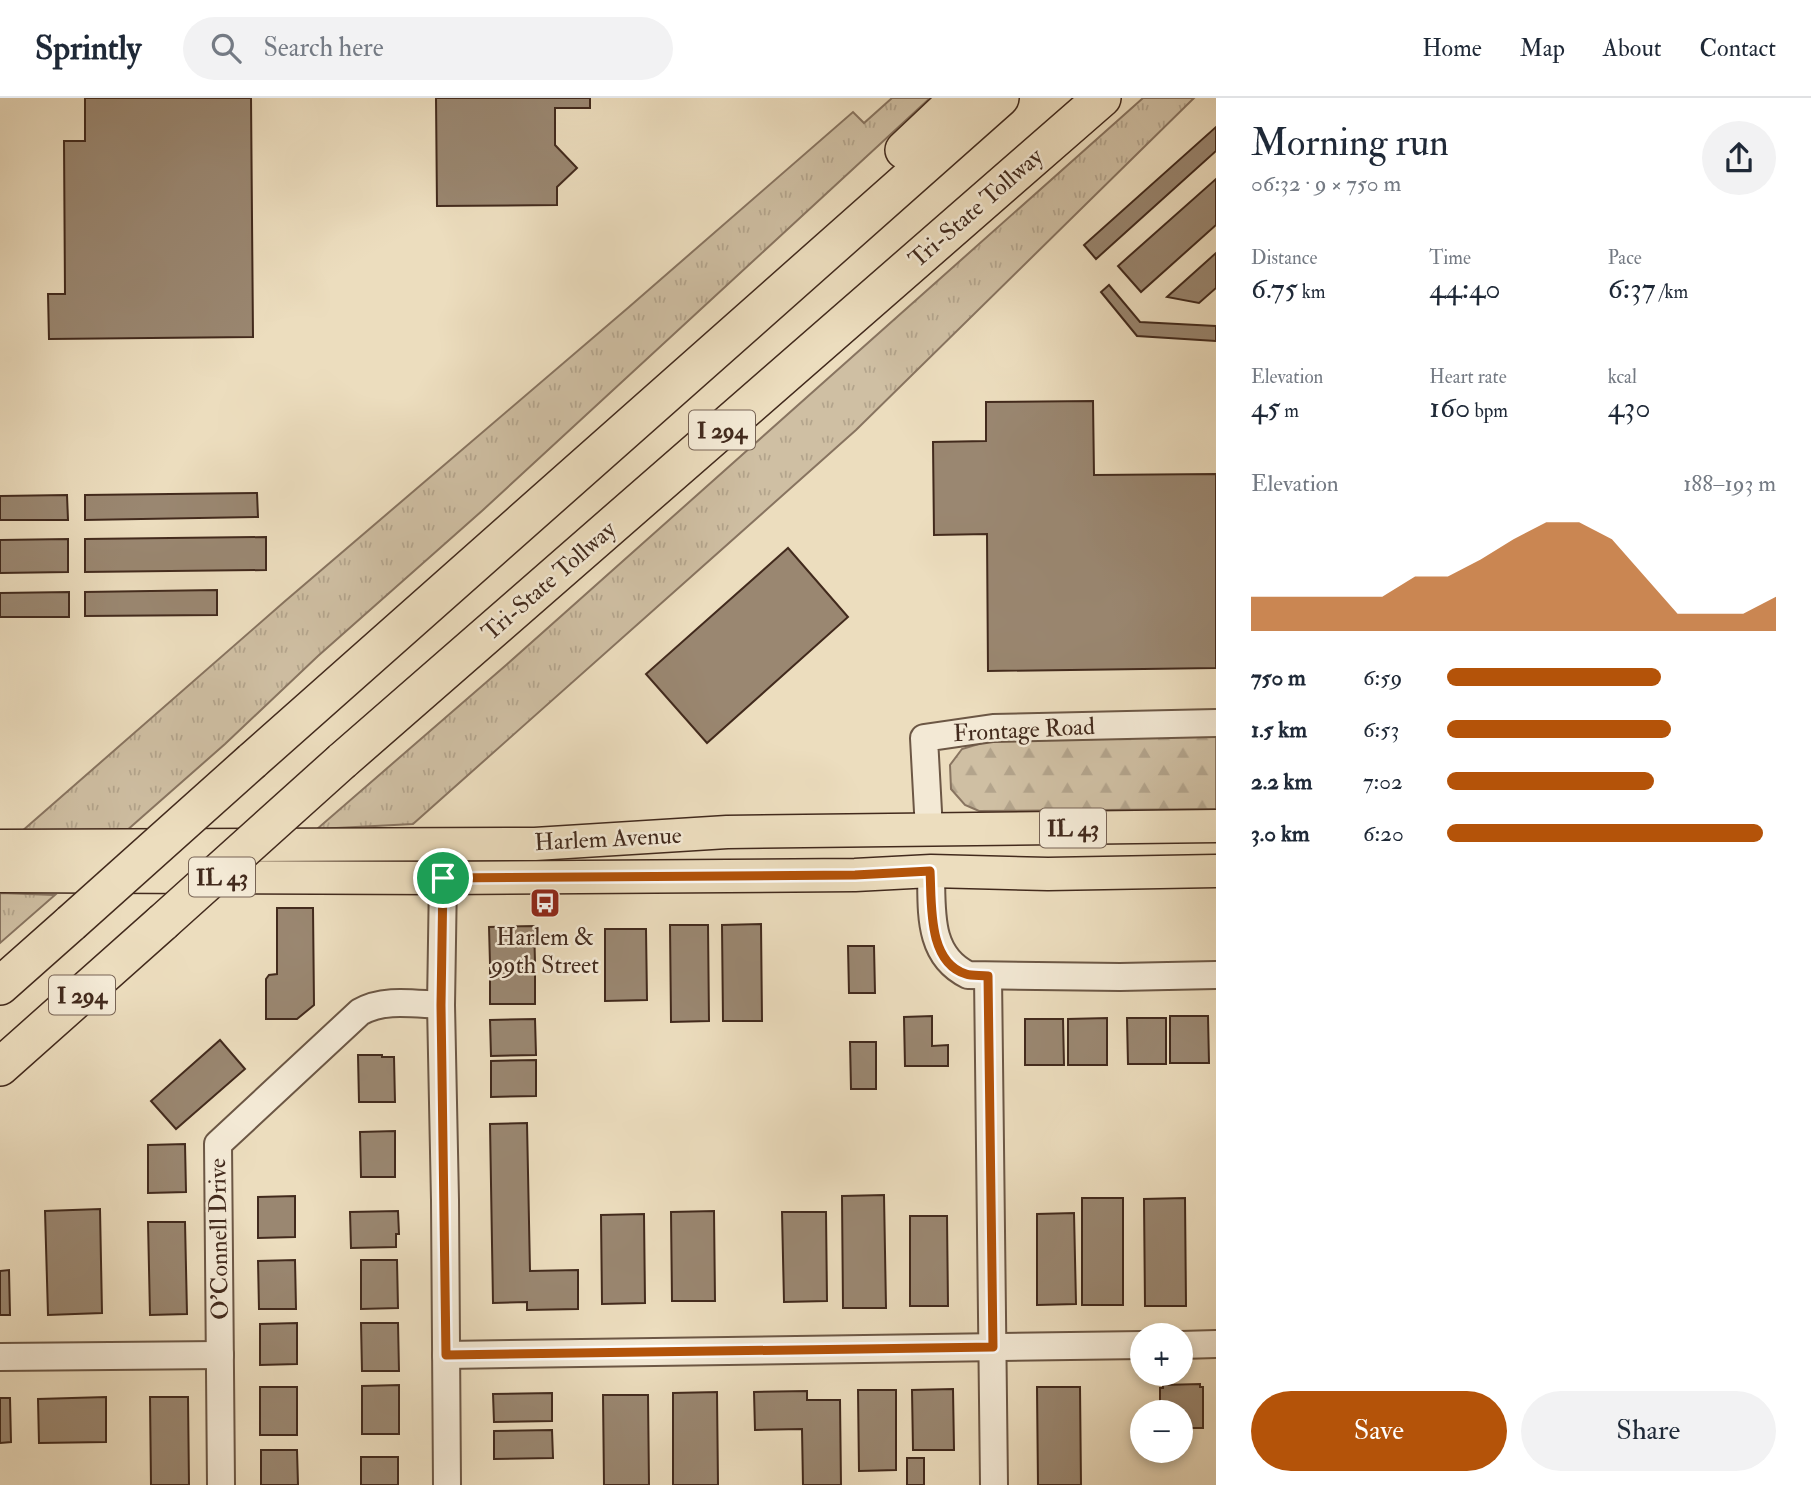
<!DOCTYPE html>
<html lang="en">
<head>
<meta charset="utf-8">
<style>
  :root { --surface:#fff; --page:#f2f2f3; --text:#1f2937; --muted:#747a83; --line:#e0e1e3; --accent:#b45309 }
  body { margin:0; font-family:"IM FELL Double Pica",serif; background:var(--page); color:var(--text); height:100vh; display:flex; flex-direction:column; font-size:26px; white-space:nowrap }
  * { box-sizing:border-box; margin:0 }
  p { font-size:23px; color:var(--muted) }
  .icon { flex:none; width:38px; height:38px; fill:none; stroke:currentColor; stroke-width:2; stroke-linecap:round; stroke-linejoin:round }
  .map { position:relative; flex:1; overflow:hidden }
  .details { display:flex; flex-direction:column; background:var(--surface); width:595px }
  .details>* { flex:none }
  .controls { position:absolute; left:1130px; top:1225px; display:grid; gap:14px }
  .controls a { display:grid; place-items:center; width:63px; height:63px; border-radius:50%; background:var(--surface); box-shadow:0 4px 10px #0003; font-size:35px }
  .pin { position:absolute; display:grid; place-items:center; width:60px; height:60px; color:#fff; margin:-30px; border:4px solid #fff; border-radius:50%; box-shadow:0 2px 7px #0007 }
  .round { display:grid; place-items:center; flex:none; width:74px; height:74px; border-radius:37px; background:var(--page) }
  .head { display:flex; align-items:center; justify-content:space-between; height:119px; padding:0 35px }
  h1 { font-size:38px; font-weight:600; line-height:52px }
  .stats { display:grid; grid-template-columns:repeat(3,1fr); gap:10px; height:119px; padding:7px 35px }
  .stats div { display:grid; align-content:center }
  .stats b { font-size:30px; font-weight:600 }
  .stats small { font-size:19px; font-weight:400 }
  .stats p { font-size:19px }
  .chart { height:196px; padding:14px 35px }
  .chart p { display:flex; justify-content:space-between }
  .chart svg { width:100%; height:126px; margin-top:7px; fill:var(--accent); opacity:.7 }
  .cta { display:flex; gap:14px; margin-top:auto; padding:14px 35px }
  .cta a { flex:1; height:80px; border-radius:42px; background:var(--accent); color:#fff; font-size:28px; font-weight:600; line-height:80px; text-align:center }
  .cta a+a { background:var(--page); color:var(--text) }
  ul { padding:0 35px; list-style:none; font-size:23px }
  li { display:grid; grid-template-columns:112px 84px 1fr; align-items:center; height:52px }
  li i { height:18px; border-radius:9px; background:var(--accent) }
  header { display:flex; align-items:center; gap:42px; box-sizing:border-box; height:98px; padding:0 35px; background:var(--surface); border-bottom:2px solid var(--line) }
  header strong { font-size:33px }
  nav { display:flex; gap:38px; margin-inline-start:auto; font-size:24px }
  .search { width:490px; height:63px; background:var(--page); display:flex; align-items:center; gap:18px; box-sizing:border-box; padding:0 24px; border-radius:38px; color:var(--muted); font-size:26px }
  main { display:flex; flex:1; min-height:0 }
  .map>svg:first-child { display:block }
  .grass { fill:url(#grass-tufts); stroke:#887460; stroke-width:2 }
  .forest { fill:url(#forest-firs); stroke:#887460; stroke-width:2 }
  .building { fill:#9a8771; stroke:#422a1d; stroke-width:2 }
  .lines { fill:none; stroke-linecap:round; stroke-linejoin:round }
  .minor-casing { stroke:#6c5745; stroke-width:30 }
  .major-casing { stroke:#422a1d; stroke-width:35 }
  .highway-casing { stroke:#422a1d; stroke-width:40 }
  .minor { stroke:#f3e9d5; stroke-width:26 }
  .major { stroke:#ecddbe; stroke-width:32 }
  .highway { stroke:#ecddbe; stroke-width:37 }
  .highway-bridge-casing { stroke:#422a1d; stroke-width:40; stroke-linecap:butt }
  .highway-bridge { stroke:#ecddbe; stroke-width:37 }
  .route-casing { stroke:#fff; stroke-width:14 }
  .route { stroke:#b45309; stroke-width:9 }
  .labels { text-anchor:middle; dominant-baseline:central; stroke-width:5; stroke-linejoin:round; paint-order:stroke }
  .shield { fill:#f3e9d5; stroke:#776354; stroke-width:2 }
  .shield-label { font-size:23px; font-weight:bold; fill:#422a1d }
  .street-label { font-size:24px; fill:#422a1d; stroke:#f3e9d5 }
  .poi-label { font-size:24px; fill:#422a1d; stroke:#f3e9d5 }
</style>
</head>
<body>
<header>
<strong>Sprintly</strong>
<div class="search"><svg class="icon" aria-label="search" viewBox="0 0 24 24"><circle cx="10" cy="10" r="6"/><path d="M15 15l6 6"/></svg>Search here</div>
<nav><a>Home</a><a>Map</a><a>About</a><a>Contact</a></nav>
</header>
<main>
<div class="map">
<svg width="1216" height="1387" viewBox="0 0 1216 1387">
  <defs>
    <pattern id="grass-tufts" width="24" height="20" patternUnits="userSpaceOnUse" patternTransform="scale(1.75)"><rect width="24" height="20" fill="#cfbfa3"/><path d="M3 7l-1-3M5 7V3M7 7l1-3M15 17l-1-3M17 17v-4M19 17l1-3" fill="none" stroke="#b3a48c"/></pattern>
    <pattern id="forest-firs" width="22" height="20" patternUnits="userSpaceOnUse" patternTransform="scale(1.75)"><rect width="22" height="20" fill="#cfbfa3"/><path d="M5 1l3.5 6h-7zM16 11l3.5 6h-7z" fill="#b3a48c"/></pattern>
  </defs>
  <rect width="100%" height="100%" fill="#ecddbe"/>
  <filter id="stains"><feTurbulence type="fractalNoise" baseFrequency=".00286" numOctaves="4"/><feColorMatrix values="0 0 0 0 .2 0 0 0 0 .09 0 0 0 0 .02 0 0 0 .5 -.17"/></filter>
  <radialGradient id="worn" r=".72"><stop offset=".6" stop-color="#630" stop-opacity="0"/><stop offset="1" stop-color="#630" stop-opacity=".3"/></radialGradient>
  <g class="grass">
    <polygon points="892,0 930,0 483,412 318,558 225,646 125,734 21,734 284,504 629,209 853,14 864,25"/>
    <polygon points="1143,0 1194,0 856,332 413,726 317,731 505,568"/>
    <polygon points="0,795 55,797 0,845"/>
  </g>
  <polygon class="forest" points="1216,633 1216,711 979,713 965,707 951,691 950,667 962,651 992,642"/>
  <g class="building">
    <polygon points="85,0 251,0 253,239 49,241 48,196 65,196 64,43 85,43"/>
    <polygon points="436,0 590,0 590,10 555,10 555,47 577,70 557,89 557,107 437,108"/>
    <polygon points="1216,29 1216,53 1096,161 1084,147"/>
    <polygon points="1216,81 1216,127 1141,194 1118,168"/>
    <polygon points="1216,155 1216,190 1199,205 1167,199"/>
    <polygon points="1109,187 1140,224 1216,228 1216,243 1137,238 1101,194"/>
    <polygon points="1093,303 1094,377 1216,376 1216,570 988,573 987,436 934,437 933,344 986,343 986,304"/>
    <polygon points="257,395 258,419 85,422 85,397"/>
    <polygon points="67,397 68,422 0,422 0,398"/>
    <polygon points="266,439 266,472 85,474 85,441"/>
    <polygon points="68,441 68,474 0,475 0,442"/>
    <polygon points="788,450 848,519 707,645 646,576"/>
    <polygon points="217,492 217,517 85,518 85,494"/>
    <polygon points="69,494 69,519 0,519 0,495"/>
    <polygon points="277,810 313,810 314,907 297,921 266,921 266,881 269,877 277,876"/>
    <polygon points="761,826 762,923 723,923 722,827"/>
    <polygon points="670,827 708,827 709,923 671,924"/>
    <polygon points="534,828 535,864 490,865 489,829"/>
    <polygon points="605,831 646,831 647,902 605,903"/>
    <polygon points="848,848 874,848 875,895 849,895"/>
    <rect x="490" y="870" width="45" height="36"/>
    <polygon points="932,918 932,948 948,947 948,968 905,968 904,919"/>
    <polygon points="1170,918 1208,918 1209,965 1170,965"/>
    <polygon points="1107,920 1107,967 1068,967 1068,921"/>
    <polygon points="1127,920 1166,920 1166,966 1128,966"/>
    <polygon points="535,921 536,957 491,958 490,922"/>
    <polygon points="1025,921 1063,921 1064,967 1025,967"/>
    <polygon points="220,942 245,971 176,1031 151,1003"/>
    <polygon points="850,944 876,944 876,991 851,991"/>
    <polygon points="358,957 382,957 382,959 394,959 395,1004 359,1004"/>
    <polygon points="536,962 536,998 491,999 491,963"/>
    <polygon points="527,1025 530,1173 578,1172 578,1211 527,1212 527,1204 493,1205 490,1026"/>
    <polygon points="395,1033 395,1079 361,1079 360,1034"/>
    <polygon points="185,1046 186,1094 148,1095 148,1047"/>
    <polygon points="884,1097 886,1210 843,1210 842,1098"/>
    <polygon points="295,1098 295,1139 258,1140 258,1099"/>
    <rect x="1082" y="1100" width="41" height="107"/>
    <polygon points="1185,1100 1186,1208 1145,1208 1144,1101"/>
    <polygon points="100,1111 102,1215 48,1217 45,1113"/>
    <polygon points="398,1113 399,1136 396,1136 396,1149 351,1150 350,1114"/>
    <polygon points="714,1113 715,1203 672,1203 671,1114"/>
    <polygon points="782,1114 826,1114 827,1203 784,1204"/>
    <polygon points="1074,1115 1076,1206 1037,1207 1037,1116"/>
    <polygon points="644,1116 645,1205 602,1206 601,1117"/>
    <polygon points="910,1118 947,1118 948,1208 910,1208"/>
    <polygon points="148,1124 185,1124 187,1216 150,1217"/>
    <polygon points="295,1162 296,1211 259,1211 258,1163"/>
    <polygon points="361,1162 397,1162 398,1210 361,1211"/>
    <polygon points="9,1172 10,1217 0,1217 0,1173"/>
    <polygon points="297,1225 297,1266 260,1267 260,1226"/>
    <polygon points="361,1225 398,1225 399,1273 362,1273"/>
    <polygon points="1200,1286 1200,1289 1203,1289 1203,1330 1181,1330 1181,1314 1160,1314 1160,1290 1163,1290 1163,1287"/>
    <polygon points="399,1287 399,1336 362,1336 362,1288"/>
    <rect x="260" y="1289" width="37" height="48"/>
    <polygon points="1037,1289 1080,1289 1081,1387 1038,1387"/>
    <polygon points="953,1291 954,1352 913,1352 912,1292"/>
    <polygon points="858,1292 896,1292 896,1372 859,1373"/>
    <polygon points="807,1293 807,1302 840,1302 841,1387 803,1387 802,1331 755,1332 754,1294"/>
    <polygon points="717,1294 718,1387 673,1387 673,1295"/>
    <polygon points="552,1295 552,1323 494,1324 493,1296"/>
    <polygon points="603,1297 648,1297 649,1387 604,1387"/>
    <polygon points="106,1299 106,1344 39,1345 38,1301"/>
    <polygon points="150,1299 188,1299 189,1387 151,1387"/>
    <polygon points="0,1300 10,1300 11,1344 0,1345"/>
    <polygon points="552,1332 553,1360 494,1361 494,1333"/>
    <polygon points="261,1352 297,1352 298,1387 261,1387"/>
    <rect x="361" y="1359" width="37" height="28"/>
    <rect x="907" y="1360" width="17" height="27"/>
  </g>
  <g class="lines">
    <g class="minor-casing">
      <g id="minor">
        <polyline points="929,732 924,640 993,630 1216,625"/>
        <path d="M 931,773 C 932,812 927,857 968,877 L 1120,879 L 1216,877"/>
        <polyline points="443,780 441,907 445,1102 447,1387"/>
        <polyline points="988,878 994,1387"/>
        <polyline points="1181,1247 1216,1246"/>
        <polyline points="446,1257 1143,1247"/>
        <polyline points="0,1259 220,1257"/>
        <path d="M 221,1387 L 218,1046 L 360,914 C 384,900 415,906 441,907"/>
      </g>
    </g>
    <g class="major-casing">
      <g id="major">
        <polyline points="0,748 535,746 727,734 1216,728"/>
        <polyline points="0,778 443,780 855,777 931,773 1048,776 1216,773"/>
      </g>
    </g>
    <g class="highway-casing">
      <g id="highway">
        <polyline points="904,52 959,0"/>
        <polyline points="252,663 1000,0"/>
        <polyline points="342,663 1102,0"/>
        <polyline points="0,888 71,825"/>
        <polyline points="0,969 163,824"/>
      </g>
    </g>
    <use href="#minor" class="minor"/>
    <use href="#major" class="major"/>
    <use href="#highway" class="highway"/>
    <g class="highway-bridge-casing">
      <g id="highway-bridge">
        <polyline points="163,824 342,663"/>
        <polyline points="71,825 252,663"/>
      </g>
    </g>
    <use href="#highway-bridge" class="highway-bridge"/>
  </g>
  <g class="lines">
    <g class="route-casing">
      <path id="route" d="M 930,773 C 932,805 927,864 966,876 C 972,878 981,877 988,878 L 993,1249 L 446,1257 L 441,907 L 443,780 L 855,777 Z"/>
    </g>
    <use href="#route" class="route"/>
  </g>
  <defs>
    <g id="bus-square" transform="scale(1.575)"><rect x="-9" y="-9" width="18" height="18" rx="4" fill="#8f2418" stroke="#f3e9d5"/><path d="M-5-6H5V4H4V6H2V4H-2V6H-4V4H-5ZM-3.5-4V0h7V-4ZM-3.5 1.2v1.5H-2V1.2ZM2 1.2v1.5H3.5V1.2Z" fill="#fff"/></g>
  </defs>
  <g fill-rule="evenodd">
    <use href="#bus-square" x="545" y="805"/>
  </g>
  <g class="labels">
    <g class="shield">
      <rect x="689" y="312.5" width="66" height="39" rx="5"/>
      <rect x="1040" y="710.5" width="66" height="39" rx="5"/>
      <rect x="189" y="759.5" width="66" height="39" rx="5"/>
      <rect x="49" y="877.5" width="66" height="39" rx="5"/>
    </g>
    <g class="shield-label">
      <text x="722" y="332">I 294</text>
      <text x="1073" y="730">IL 43</text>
      <text x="222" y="779">IL 43</text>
      <text x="82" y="897">I 294</text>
    </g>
    <g class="street-label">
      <text transform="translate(976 110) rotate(-41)">Tri-State Tollway</text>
      <text transform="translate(549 483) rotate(-41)">Tri-State Tollway</text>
      <text transform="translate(1024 632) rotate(-3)">Frontage Road</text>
      <text transform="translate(608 741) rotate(-3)">Harlem Avenue</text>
      <text transform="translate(219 1141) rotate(-91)">O'Connell Drive</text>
    </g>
    <g class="poi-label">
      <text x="545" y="839">Harlem &amp;<tspan x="545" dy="28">99th Street</tspan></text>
    </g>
  </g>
  <rect width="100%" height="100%" filter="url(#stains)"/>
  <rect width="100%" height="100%" fill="url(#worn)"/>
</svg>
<div class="controls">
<a>+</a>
<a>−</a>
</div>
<div class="pin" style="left:443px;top:780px;background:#1e9e55"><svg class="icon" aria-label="arrive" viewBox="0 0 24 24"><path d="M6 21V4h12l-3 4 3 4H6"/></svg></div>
</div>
<section class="details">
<div class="head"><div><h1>Morning run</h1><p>06:32 · 9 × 750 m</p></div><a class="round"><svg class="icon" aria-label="share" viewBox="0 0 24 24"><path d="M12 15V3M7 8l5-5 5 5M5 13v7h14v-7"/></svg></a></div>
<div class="stats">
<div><p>Distance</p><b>6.75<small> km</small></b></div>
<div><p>Time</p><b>44:40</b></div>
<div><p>Pace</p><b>6:37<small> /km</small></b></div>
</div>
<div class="stats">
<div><p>Elevation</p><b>45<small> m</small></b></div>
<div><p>Heart rate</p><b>160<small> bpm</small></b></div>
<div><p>kcal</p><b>430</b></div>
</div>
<div class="chart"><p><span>Elevation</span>188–193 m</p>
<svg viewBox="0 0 160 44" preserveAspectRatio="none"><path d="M0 44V32L10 32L20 32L30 32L40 32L50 25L60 25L70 19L80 12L90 6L100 6L110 12L120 25L130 38L140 38L150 38L160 32V44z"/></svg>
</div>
<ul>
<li><b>750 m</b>6:59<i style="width:65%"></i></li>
<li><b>1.5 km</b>6:53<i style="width:68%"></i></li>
<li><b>2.2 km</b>7:02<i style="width:63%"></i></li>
<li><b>3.0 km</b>6:20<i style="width:96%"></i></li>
</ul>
<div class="cta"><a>Save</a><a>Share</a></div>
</section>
</main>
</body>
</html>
